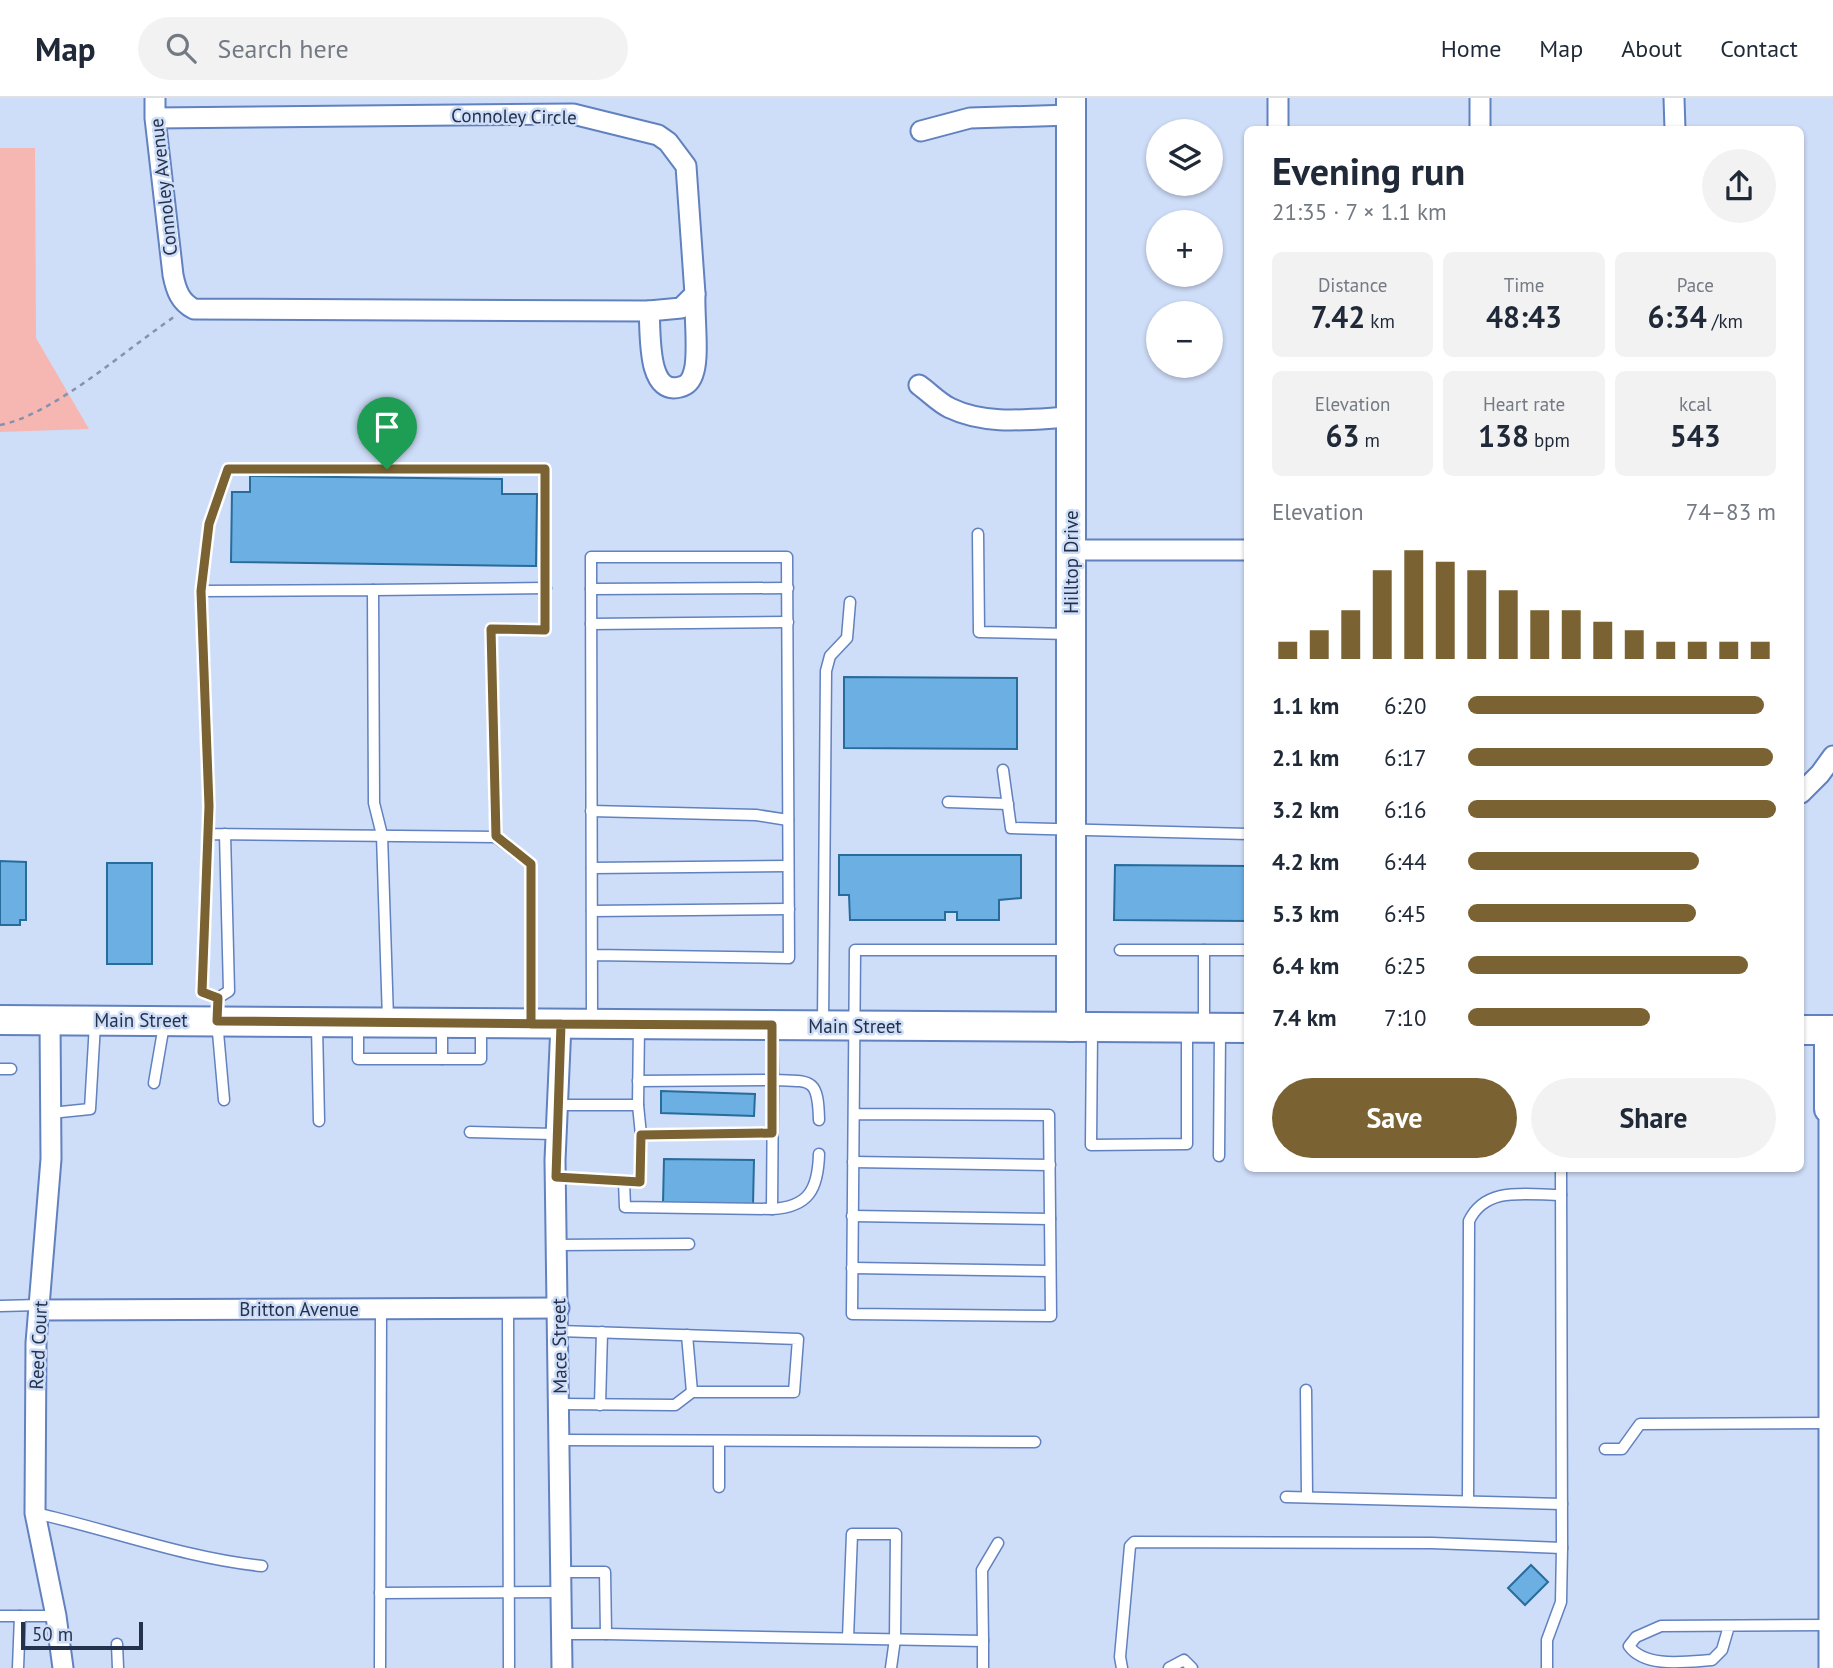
<!DOCTYPE html>
<html lang="en">
<head>
<meta charset="utf-8">
<style>
  :root { --surface:#fff; --page:#f2f2f3; --text:#1f2937; --muted:#747a83; --line:#e0e1e3; --accent:#7a6232 }
  body { margin:0; font-family:"PT Sans",sans-serif; background:var(--page); color:var(--text); height:100vh; display:flex; flex-direction:column; font-size:26px; white-space:nowrap }
  * { box-sizing:border-box; margin:0 }
  p { font-size:23px; color:var(--muted) }
  .icon { flex:none; width:38px; height:38px; fill:none; stroke:currentColor; stroke-width:2; stroke-linecap:round; stroke-linejoin:round }
  .map { position:relative; flex:1; overflow:hidden }
  .panel { position:absolute; left:1244px; top:28px; width:560px; height:1046px; display:flex; flex-direction:column; background:var(--surface); border-radius:10px; box-shadow:0 2px 5px #0004 }
  .panel>* { flex:none }
  .fabs { position:absolute; left:1146px; top:21px; display:grid; gap:14px }
  .fabs a { display:grid; place-items:center; width:77px; height:77px; border-radius:50%; background:var(--surface); box-shadow:0 2px 5px #0004; font-size:35px }
  .scale { position:absolute; left:21px; bottom:18px; width:122px; box-sizing:border-box; padding-left:7px; border:4px solid #24324c; border-top:0; font-size:19px; line-height:24px; white-space:nowrap; color:#24324c; -webkit-text-stroke:5px #ceddf8; paint-order:stroke }
  .pin { position:absolute; display:grid; place-items:center; width:60px; height:60px; color:#fff; margin:-72px -30px; border-radius:50% 50% 50% 0; rotate:-45deg; box-shadow:0 0 7px #0007 }
  .pin .icon { rotate:45deg }
  .round { display:grid; place-items:center; flex:none; width:74px; height:74px; border-radius:37px; background:var(--page) }
  .headline { display:flex; align-items:center; justify-content:space-between; height:119px; padding:0 28px }
  h1 { font-size:38px; font-weight:700; line-height:52px }
  .metrics { display:grid; grid-template-columns:repeat(3,1fr); gap:10px; height:119px; padding:7px 28px }
  .metrics div { display:grid; align-content:center; border-radius:10px; background:var(--page); text-align:center }
  .metrics b { font-size:30px; font-weight:700 }
  .metrics small { font-size:19px; font-weight:400 }
  .metrics p { font-size:19px }
  .chart { height:196px; padding:14px 28px }
  .chart p { display:flex; justify-content:space-between }
  .chart svg { width:100%; height:126px; margin-top:7px; stroke:var(--accent); stroke-width:6 }
  .cta { display:flex; gap:14px; margin-top:auto; padding:14px 28px }
  .cta a { flex:1; height:80px; border-radius:42px; background:var(--accent); color:#fff; font-size:28px; font-weight:700; line-height:80px; text-align:center }
  .cta a+a { background:var(--page); color:var(--text) }
  ul { padding:0 28px; list-style:none; font-size:23px }
  li { display:grid; grid-template-columns:112px 84px 1fr; align-items:center; height:52px }
  li i { height:18px; border-radius:9px; background:var(--accent) }
  header { display:flex; align-items:center; gap:42px; box-sizing:border-box; height:98px; padding:0 35px; background:var(--surface); border-bottom:2px solid var(--line) }
  header strong { font-size:33px }
  nav { display:flex; gap:38px; margin-inline-start:auto; font-size:24px }
  .search { width:490px; height:63px; background:var(--page); display:flex; align-items:center; gap:18px; box-sizing:border-box; padding:0 24px; border-radius:38px; color:var(--muted); font-size:26px }
  .map>svg:first-child { display:block }
  .green { fill:#f6b7b3 }
  .building { fill:#6cafe3; stroke:#286c9c; stroke-width:2 }
  .lines { fill:none; stroke-linecap:round; stroke-linejoin:round }
  .lane-casing { stroke:#6181bf; stroke-width:13 }
  .street-casing { stroke:#6181bf; stroke-width:23 }
  .secondary-casing { stroke:#6181bf; stroke-width:32 }
  .path { stroke:#8492ad; stroke-width:2.5; stroke-dasharray:5 5; stroke-linecap:butt }
  .lane { stroke:#fff; stroke-width:10 }
  .street { stroke:#fff; stroke-width:19 }
  .secondary { stroke:#fff; stroke-width:28 }
  .route-casing { stroke:#fff; stroke-width:14 }
  .route { stroke:#7a6232; stroke-width:9 }
  .labels { text-anchor:middle; dominant-baseline:central; stroke-width:5; stroke-linejoin:round; paint-order:stroke }
  .street-label { font-size:19px; fill:#24324c; stroke:#ceddf8 }
</style>
</head>
<body>
<header>
<strong>Map</strong>
<div class="search"><svg class="icon" aria-label="search" viewBox="0 0 24 24"><circle cx="10" cy="10" r="6"/><path d="M15 15l6 6"/></svg>Search here</div>
<nav><a>Home</a><a>Map</a><a>About</a><a>Contact</a></nav>
</header>
<div class="map">
<svg width="1833" height="1570" viewBox="0 0 1833 1570">
  <rect width="100%" height="100%" fill="#ceddf8"/>
  <polygon class="green" points="0,50 35,50 36,240 89,331 0,334"/>
  <g class="building">
    <polygon points="250,378 502,381 502,396 537,396 536,468 231,464 232,394 250,394"/>
    <polygon points="844,579 1017,580 1017,651 844,650"/>
    <polygon points="839,757 1021,757 1021,800 999,802 999,822 957,822 957,814 945,814 945,822 850,822 849,797 839,797"/>
    <polygon points="0,763 26,764 26,822 20,822 20,827 0,827"/>
    <rect x="107" y="765" width="45" height="101"/>
    <polygon points="1115,767 1248,768 1248,823 1114,822"/>
    <polygon points="661,993 755,996 754,1018 661,1015"/>
    <polygon points="664,1061 754,1062 753,1107 663,1105"/>
    <polygon points="1531,1467 1548,1484 1525,1507 1508,1490"/>
  </g>
  <g class="lines">
    <g class="lane-casing">
      <g id="lane">
        <polyline points="978,436 979,534 1069,536"/>
        <polyline points="591,491 788,490"/>
        <polyline points="373,492 546,490"/>
        <polyline points="201,493 373,492 374,705 382,737 388,921"/>
        <polyline points="591,526 788,524"/>
        <polyline points="1003,672 1011,730 1248,736"/>
        <polyline points="948,704 1008,706"/>
        <polyline points="591,713 756,717 788,722"/>
        <polyline points="208,736 496,739 491,531 545,532 545,371 228,371 209,426 201,493 209,708 202,894 218,900"/>
        <polyline points="496,739 531,766 531,924"/>
        <polyline points="592,770 788,768"/>
        <polyline points="592,813 789,811"/>
        <polyline points="1120,852 1204,852 1204,929"/>
        <polyline points="1204,852 1248,852"/>
        <polyline points="592,857 789,860 787,459 591,459 592,922"/>
        <polyline points="218,900 229,893 225,736"/>
        <polyline points="218,900 217,923 224,1002"/>
        <polyline points="823,926 826,573 830,558 847,540 850,504"/>
        <polyline points="317,928 319,1023"/>
        <polyline points="358,928 358,961 481,961 481,929"/>
        <polyline points="1092,933 1091,1047 1187,1046 1187,932"/>
        <polyline points="442,961 442,927"/>
        <polyline points="0,971 11,971"/>
        <polyline points="638,983 773,982 772,928"/>
        <polyline points="154,985 164,927"/>
        <polyline points="557,1007 638,1007 639,927"/>
        <polyline points="638,1007 641,1037 772,1035"/>
        <polyline points="51,1015 90,1011 95,926"/>
        <polyline points="854,1016 1049,1017 1051,1218 852,1216 855,852 1070,852"/>
        <polyline points="470,1034 556,1036"/>
        <polyline points="1219,1058 1220,933"/>
        <polyline points="853,1064 1050,1067"/>
        <polyline points="556,1079 640,1084 641,1037"/>
        <path d="M 624,1083 L 625,1109 L 772,1111 L 773,982 C 812,983 818,980 819,1022"/>
        <path d="M 772,1111 C 809,1109 818,1091 819,1056"/>
        <polyline points="852,1118 1050,1121"/>
        <polyline points="557,1147 689,1146"/>
        <polyline points="852,1170 1050,1173"/>
        <polyline points="0,1208 39,1207"/>
        <polyline points="508,1210 509,1570"/>
        <polyline points="559,1233 798,1241 794,1294 692,1294 675,1307 560,1306"/>
        <polyline points="687,1237 692,1294"/>
        <polyline points="1306,1292 1307,1399"/>
        <polyline points="600,1307 602,1234"/>
        <polyline points="560,1342 1035,1344"/>
        <polyline points="1605,1351 1622,1351 1640,1326 1829,1325"/>
        <polyline points="719,1389 719,1343"/>
        <polyline points="1286,1399 1562,1406"/>
        <path d="M 1468,1403 L 1469,1123 C 1486,1087 1528,1097 1561,1097"/>
        <path d="M 35,1415 C 111,1432 185,1460 262,1468"/>
        <polyline points="561,1474 605,1474 606,1536 562,1536"/>
        <polyline points="380,1495 561,1494"/>
        <polyline points="0,1518 56,1518"/>
        <path d="M 1729,1528 L 1722,1552 L 1712,1562 C 1684,1564 1645,1570 1629,1548 L 1636,1539 L 1661,1528 L 1829,1527"/>
        <polyline points="606,1536 983,1543 982,1472 998,1445"/>
        <polyline points="848,1540 852,1436 896,1436 895,1541 891,1570"/>
        <polyline points="117,1546 118,1570"/>
        <polyline points="18,1570 20,1518"/>
        <polyline points="380,1570 381,1210"/>
        <polyline points="983,1570 983,1543"/>
        <polyline points="1122,1570 1120,1559 1130,1448 1134,1444 1432,1445 1562,1450"/>
        <polyline points="1169,1570 1184,1562 1192,1570"/>
        <polyline points="1547,1570 1547,1542 1561,1504 1562,1450 1561,1071"/>
      </g>
    </g>
    <g class="street-casing">
      <g id="street">
        <path d="M 155,0 L 155,20 L 173,177 C 176,192 180,204 194,211 L 649,213 L 681,210 L 695,196 L 686,68 L 668,44 L 658,37 L 573,16 L 155,20"/>
        <polyline points="1674,0 1675,32"/>
        <polyline points="1278,32 1278,0"/>
        <polyline points="1480,32 1480,0"/>
        <polyline points="921,33 970,20 1071,17"/>
        <path d="M 649,213 C 651,233 646,298 680,289 C 689,287 692,281 694,273 C 699,256 694,216 695,196"/>
        <path d="M 919,287 C 929,294 939,305 950,310 C 987,328 1031,321 1071,319"/>
        <polyline points="1071,452 1248,452"/>
        <polyline points="1801,695 1820,676 1833,658"/>
        <polyline points="50,922 51,1061 36,1245 35,1415 56,1518 63,1570"/>
        <polyline points="561,926 555,1062 562,1570"/>
        <polyline points="1829,1011 1829,1570"/>
        <polyline points="39,1212 559,1210"/>
      </g>
    </g>
    <g class="secondary-casing">
      <g id="secondary">
        <polyline points="1071,0 1071,929"/>
        <polyline points="0,922 1248,930"/>
        <polyline points="1801,932 1833,932"/>
        <polyline points="1829,932 1829,1011 1833,1012"/>
      </g>
    </g>
    <path class="path" d="M 0,327 C 53,317 128,250 174,219"/>
    <use href="#lane" class="lane"/>
    <use href="#street" class="street"/>
    <use href="#secondary" class="secondary"/>
  </g>
  <g class="lines">
    <g class="route-casing">
      <polyline id="route" points="387,371 228,371 209,426 201,493 209,708 202,894 218,900 217,923 561,926 556,1079 640,1084 641,1037 772,1035 772,927 531,926 531,766 496,738 491,531 545,532 545,371 387,371"/>
    </g>
    <use href="#route" class="route"/>
  </g>
  <g class="labels">
    <g class="street-label">
      <text transform="translate(514 18) rotate(1)">Connoley Circle</text>
      <text transform="translate(163 89) rotate(-96)">Connoley Avenue</text>
      <text transform="translate(1071 464) rotate(-90)">Hilltop Drive</text>
      <text x="141" y="922">Main Street</text>
      <text x="855" y="928">Main Street</text>
      <text x="299" y="1211">Britton Avenue</text>
      <text transform="translate(38 1247) rotate(-87)">Reed Court</text>
      <text transform="translate(559 1248) rotate(-91)">Mace Street</text>
    </g>
  </g>
</svg>
<div class="fabs">
<a><svg class="icon" aria-label="layers" viewBox="0 0 24 24"><path d="M12 4l9 5-9 5-9-5zM3 14l9 5 9-5"/></svg></a>
<a>+</a>
<a>−</a>
</div>
<div class="scale">50 m</div>
<div class="pin" style="left:387px;top:371px;background:#1e9e55"><svg class="icon" aria-label="arrive" viewBox="0 0 24 24"><path d="M6 21V4h12l-3 4 3 4H6"/></svg></div>
<section class="panel">
<div class="headline"><div><h1>Evening run</h1><p>21:35 · 7 × 1.1 km</p></div><a class="round"><svg class="icon" aria-label="share" viewBox="0 0 24 24"><path d="M12 15V3M7 8l5-5 5 5M5 13v7h14v-7"/></svg></a></div>
<div class="metrics">
<div><p>Distance</p><b>7.42<small> km</small></b></div>
<div><p>Time</p><b>48:43</b></div>
<div><p>Pace</p><b>6:34<small> /km</small></b></div>
</div>
<div class="metrics">
<div><p>Elevation</p><b>63<small> m</small></b></div>
<div><p>Heart rate</p><b>138<small> bpm</small></b></div>
<div><p>kcal</p><b>543</b></div>
</div>
<div class="chart"><p><span>Elevation</span>74–83 m</p>
<svg viewBox="0 0 160 44" preserveAspectRatio="none"><path d="M5 44V38M15 44V34M25 44V27M35 44V13M45 44V6M55 44V10M65 44V13M75 44V20M85 44V27M95 44V27M105 44V31M115 44V34M125 44V38M135 44V38M145 44V38M155 44V38"/></svg>
</div>
<ul>
<li><b>1.1 km</b>6:20<i style="width:96%"></i></li>
<li><b>2.1 km</b>6:17<i style="width:99%"></i></li>
<li><b>3.2 km</b>6:16<i style="width:100%"></i></li>
<li><b>4.2 km</b>6:44<i style="width:75%"></i></li>
<li><b>5.3 km</b>6:45<i style="width:74%"></i></li>
<li><b>6.4 km</b>6:25<i style="width:91%"></i></li>
<li><b>7.4 km</b>7:10<i style="width:59%"></i></li>
</ul>
<div class="cta"><a>Save</a><a>Share</a></div>
</section>
</div>
</body>
</html>
